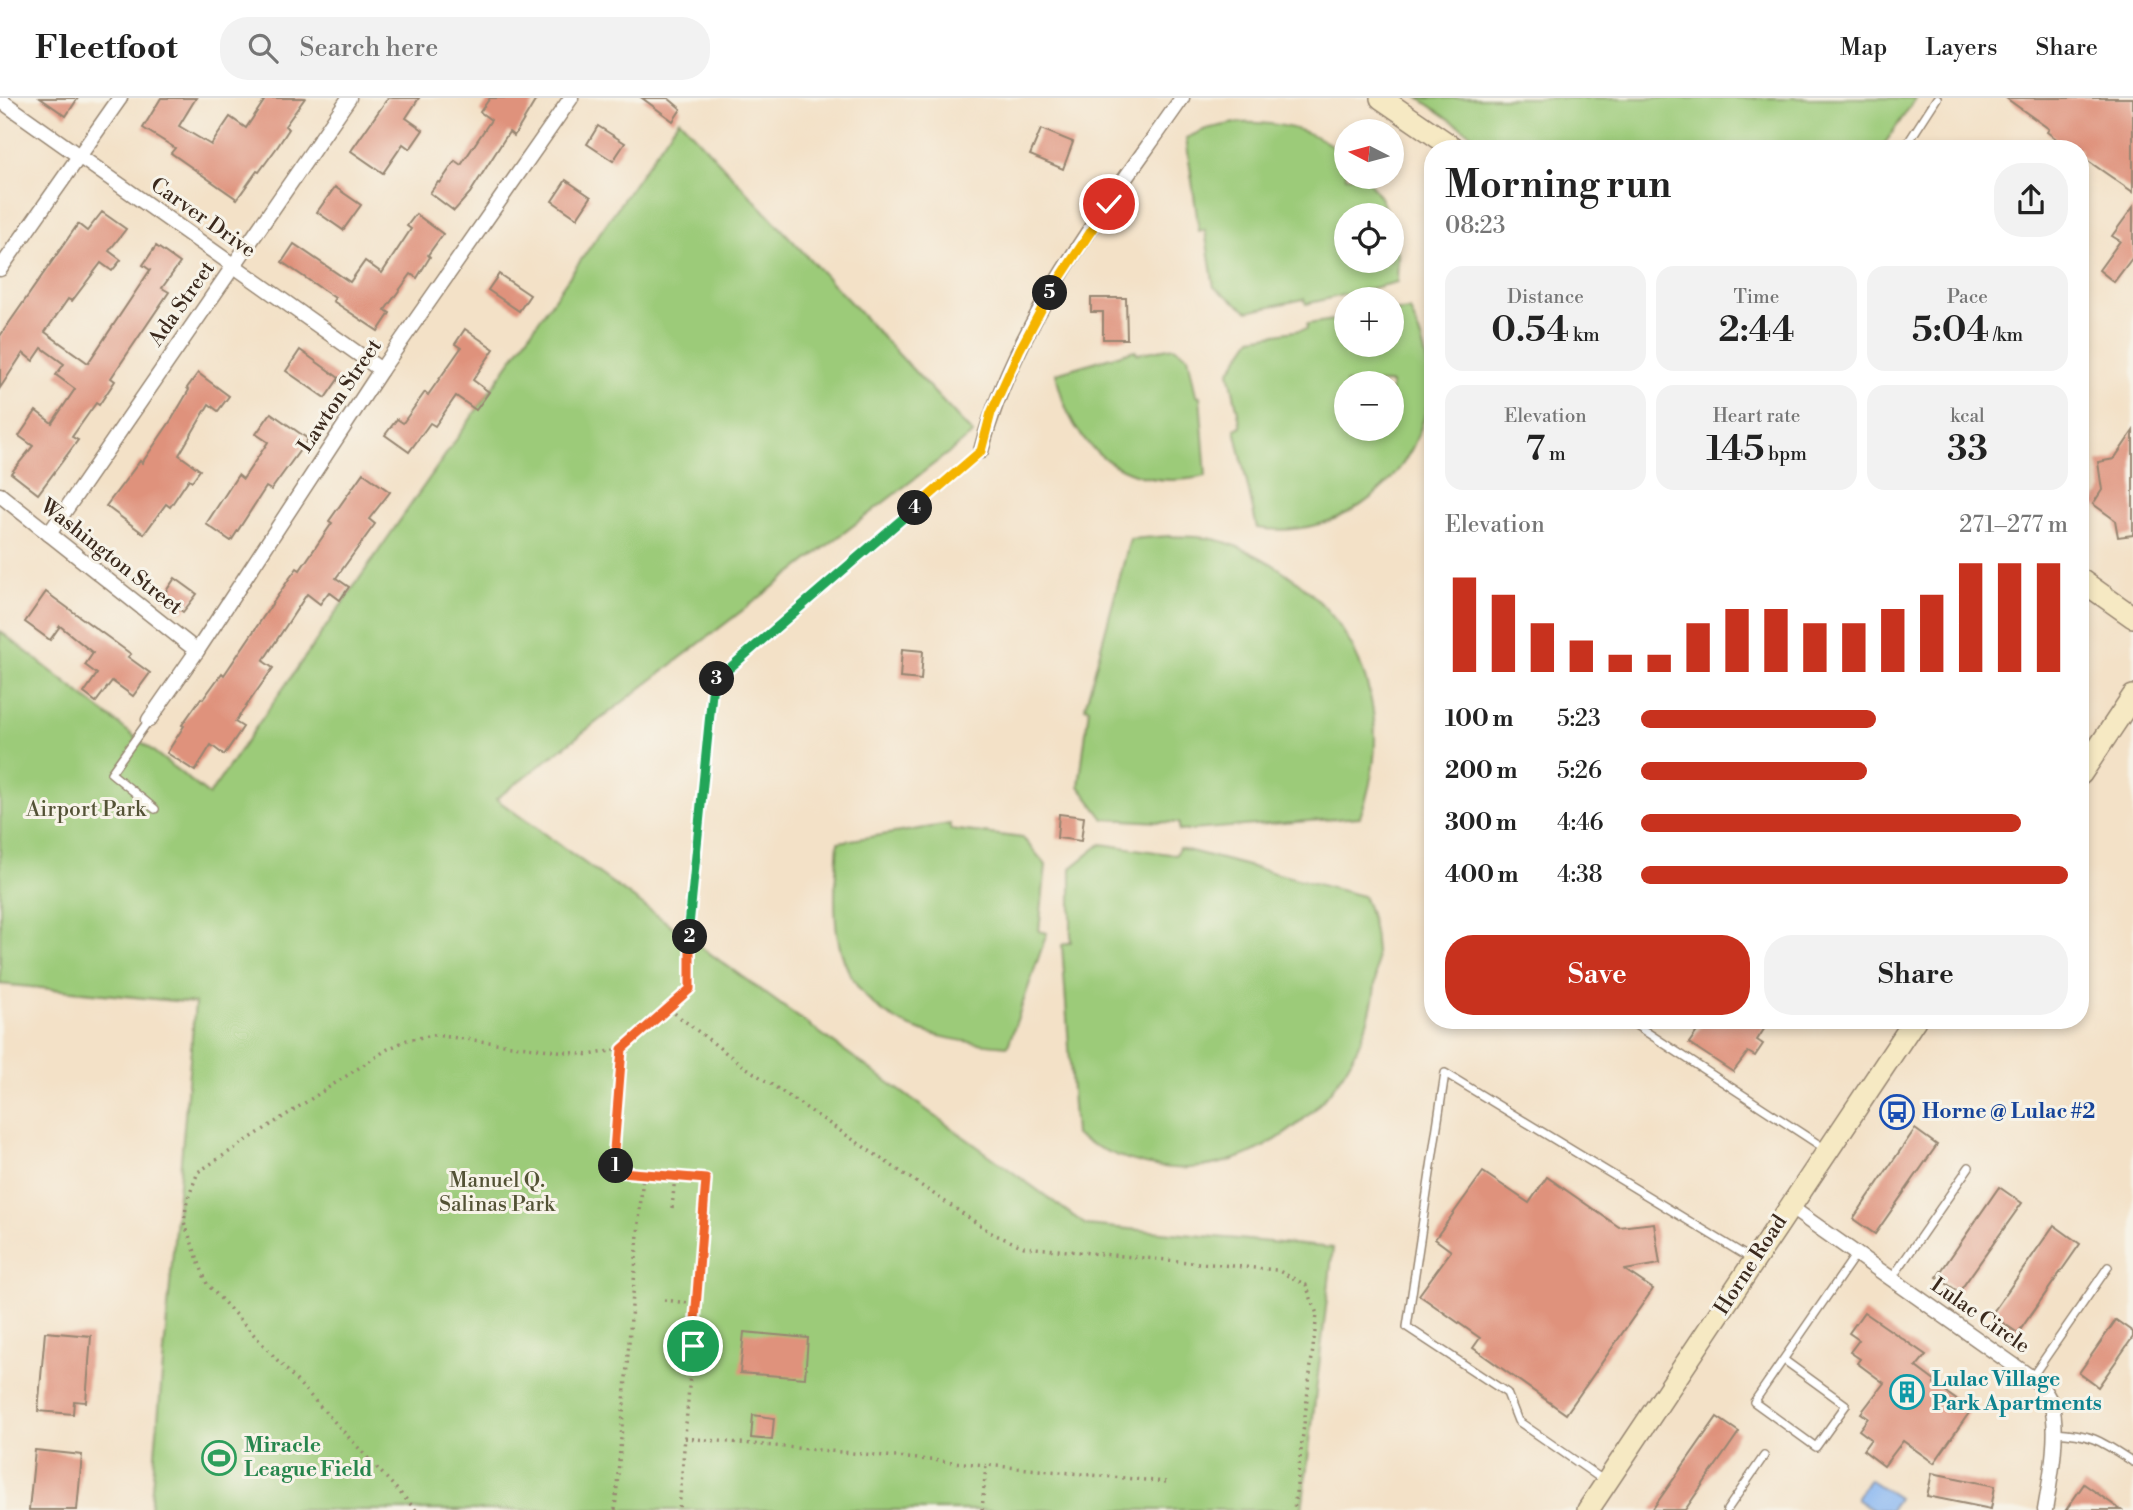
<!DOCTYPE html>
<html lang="en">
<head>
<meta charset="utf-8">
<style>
  :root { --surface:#fff; --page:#f2f2f2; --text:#222; --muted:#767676; --line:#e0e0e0; --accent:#c8321e }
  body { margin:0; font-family:"Libre Bodoni",serif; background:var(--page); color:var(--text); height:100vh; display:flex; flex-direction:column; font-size:26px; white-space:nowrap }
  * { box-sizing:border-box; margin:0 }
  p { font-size:23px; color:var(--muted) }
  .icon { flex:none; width:38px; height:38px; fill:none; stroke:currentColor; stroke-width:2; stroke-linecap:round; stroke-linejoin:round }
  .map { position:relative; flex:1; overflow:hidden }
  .sheet { position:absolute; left:1424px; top:42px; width:665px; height:889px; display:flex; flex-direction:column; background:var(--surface); border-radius:28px; box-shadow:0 4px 10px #0003 }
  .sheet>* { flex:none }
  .needle { width:46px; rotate:276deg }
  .controls { position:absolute; left:1334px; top:21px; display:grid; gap:14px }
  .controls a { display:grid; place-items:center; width:70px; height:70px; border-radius:50%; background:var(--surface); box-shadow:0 4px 10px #0003; font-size:35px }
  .pin { position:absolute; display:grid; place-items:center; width:60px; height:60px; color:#fff; margin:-30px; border:4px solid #fff; border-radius:50%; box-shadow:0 2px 7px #0007 }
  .km { position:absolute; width:35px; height:35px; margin:-18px; border-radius:50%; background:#222; color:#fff; font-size:19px; line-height:35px; text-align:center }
  .round { display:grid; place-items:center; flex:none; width:74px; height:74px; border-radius:28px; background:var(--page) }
  .head { display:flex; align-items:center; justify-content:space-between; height:119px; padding:0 21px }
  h1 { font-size:38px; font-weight:600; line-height:52px }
  .stats { display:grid; grid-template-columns:repeat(3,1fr); gap:10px; height:119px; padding:7px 21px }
  .stats div { display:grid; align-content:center; border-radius:18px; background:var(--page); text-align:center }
  .stats b { font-size:35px; font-weight:600 }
  .stats small { font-size:19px; font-weight:400 }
  .stats p { font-size:19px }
  .chart { height:196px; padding:14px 21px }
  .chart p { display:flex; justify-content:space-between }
  .chart svg { width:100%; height:126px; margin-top:7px; stroke:var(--accent); stroke-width:6 }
  .primary-button { display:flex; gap:14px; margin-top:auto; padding:14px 21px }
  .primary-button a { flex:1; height:80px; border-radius:28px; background:var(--accent); color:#fff; font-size:28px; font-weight:600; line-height:80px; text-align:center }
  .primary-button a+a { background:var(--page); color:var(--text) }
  ul { padding:0 21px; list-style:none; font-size:23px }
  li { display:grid; grid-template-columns:112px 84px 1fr; align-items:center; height:52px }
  li i { height:18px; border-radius:9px; background:var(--accent) }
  header { display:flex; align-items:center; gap:42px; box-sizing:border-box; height:98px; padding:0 35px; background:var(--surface); border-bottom:2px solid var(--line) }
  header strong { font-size:33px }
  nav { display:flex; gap:38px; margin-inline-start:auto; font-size:24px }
  .search { width:490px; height:63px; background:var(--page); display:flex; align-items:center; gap:18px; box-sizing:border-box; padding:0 24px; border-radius:28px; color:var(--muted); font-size:26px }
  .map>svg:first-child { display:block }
  .green { fill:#9ccb79; stroke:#6c7a4c; stroke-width:2; fill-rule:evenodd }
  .water { fill:#87b6f2; stroke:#617088; stroke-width:2 }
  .building { fill:#df927c }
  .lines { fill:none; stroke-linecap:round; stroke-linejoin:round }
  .service-casing { stroke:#978672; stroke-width:10 }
  .minor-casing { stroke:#978672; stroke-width:17 }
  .secondary-casing { stroke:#978672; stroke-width:24 }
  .path { stroke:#978672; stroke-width:3.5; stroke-dasharray:2 5; stroke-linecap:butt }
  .service { stroke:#fff; stroke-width:7 }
  .minor { stroke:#fff; stroke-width:14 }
  .secondary { stroke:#f6e9c3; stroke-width:21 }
  .split-1-casing { stroke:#fff; stroke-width:14 }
  .split-2-casing { stroke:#fff; stroke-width:14 }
  .split-3-casing { stroke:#fff; stroke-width:14 }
  .split-4-casing { stroke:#fff; stroke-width:14 }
  .split-5-casing { stroke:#fff; stroke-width:14 }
  .split-6-casing { stroke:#fff; stroke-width:14 }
  .split-1 { stroke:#f0652b; stroke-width:9 }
  .split-2 { stroke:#f0652b; stroke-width:9 }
  .split-3 { stroke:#22a559; stroke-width:9 }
  .split-4 { stroke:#22a559; stroke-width:9 }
  .split-5 { stroke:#f5b400; stroke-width:9 }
  .split-6 { stroke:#f5b400; stroke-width:9 }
  .labels { text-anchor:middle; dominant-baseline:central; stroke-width:6; stroke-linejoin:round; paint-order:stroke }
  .street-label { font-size:21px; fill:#3b2a1e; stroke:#f7f3e8 }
  .park-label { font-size:21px; fill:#535235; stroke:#f7f3e8 }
  .transit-label { font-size:21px; font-weight:bold; fill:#164399; stroke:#f7f3e8; text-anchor:start }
  .culture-label { font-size:21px; font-weight:bold; fill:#0d838f; stroke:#f7f3e8; text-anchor:start }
  .leisure-label { font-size:21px; font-weight:bold; fill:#27864d; stroke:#f7f3e8; text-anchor:start }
</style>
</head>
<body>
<header>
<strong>Fleetfoot</strong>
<div class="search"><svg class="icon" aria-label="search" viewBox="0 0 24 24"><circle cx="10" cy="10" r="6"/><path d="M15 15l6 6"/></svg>Search here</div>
<nav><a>Map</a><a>Layers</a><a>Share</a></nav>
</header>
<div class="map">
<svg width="2133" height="1412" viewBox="0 0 2133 1412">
  <rect width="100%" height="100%" fill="#f7f3e8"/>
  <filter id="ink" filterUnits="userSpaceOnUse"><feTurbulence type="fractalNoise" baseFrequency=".0143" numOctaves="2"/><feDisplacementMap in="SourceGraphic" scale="14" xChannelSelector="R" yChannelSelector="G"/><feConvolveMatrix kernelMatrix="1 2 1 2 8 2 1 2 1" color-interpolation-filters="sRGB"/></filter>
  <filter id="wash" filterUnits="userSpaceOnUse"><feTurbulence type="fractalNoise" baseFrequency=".00686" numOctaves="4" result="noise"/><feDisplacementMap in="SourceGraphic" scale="28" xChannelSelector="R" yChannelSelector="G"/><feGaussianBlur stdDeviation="1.57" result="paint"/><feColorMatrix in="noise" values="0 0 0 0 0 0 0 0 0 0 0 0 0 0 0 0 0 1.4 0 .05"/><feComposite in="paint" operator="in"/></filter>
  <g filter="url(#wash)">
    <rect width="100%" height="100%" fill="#f3e1c7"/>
    <g class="green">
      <polygon points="1419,0 1916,0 1881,51 1493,51"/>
      <polygon points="679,21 973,336 496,701 1086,1127 1333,1150 1302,1412 150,1412 195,905 0,886 0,533 209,697"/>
      <path d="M 1235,25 C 1276,23 1315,30 1346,59 L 1346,79 L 1366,79 L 1381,101 L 1388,117 L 1346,117 L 1346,163 L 1391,163 L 1391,126 L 1398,156 L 1397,184 L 1306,206 L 1304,201 L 1248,213 L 1214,189 L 1205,132 L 1199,133 L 1186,40 L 1206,31 Z"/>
      <path d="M 1410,212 C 1421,237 1430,263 1429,290 C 1423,378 1344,443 1257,430 L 1235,331 L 1241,328 L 1229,274 L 1252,240 L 1307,231 L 1307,226 L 1346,220 L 1346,247 L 1391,247 L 1391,214 ZM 1346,285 L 1391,285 L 1391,331 L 1346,331 Z"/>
      <path d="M 1174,249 L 1188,258 L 1196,297 L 1200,298 L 1206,378 C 1128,395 1070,353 1056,275 L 1135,252 L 1137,256 Z"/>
      <path d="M 1169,438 C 1181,439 1194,438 1207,440 C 1233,444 1258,457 1280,471 C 1365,527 1396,624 1360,719 L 1179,733 L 1179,725 L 1104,721 L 1079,688 L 1089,610 L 1085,609 L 1130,441 Z"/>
      <path d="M 950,726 L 950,731 L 1023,740 L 1046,767 L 1039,833 L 1047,835 L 1008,948 C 930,942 851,926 837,835 C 833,805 836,774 838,744 Z"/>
      <path d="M 1101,746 L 1176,757 L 1179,750 L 1363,798 C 1372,816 1375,834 1376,854 C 1383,958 1298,1062 1191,1070 C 1153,1073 1107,1057 1075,1037 L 1062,847 L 1071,844 L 1071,770 Z"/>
    </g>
    <polygon class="water" points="1869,1381 1898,1400 1890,1412 1872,1412 1856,1401"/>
    <g id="blocks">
      <g class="building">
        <polygon points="40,0 78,0 66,18"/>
        <polygon points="161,0 196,0 179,28 211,47 230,19 246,30 266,0 305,0 285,28 289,31 278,48 259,74 257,73 237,101 171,55 175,50 143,30"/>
        <polygon points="388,0 419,0 406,20 423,32 410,51 403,46 383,75 351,53"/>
        <polygon points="490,0 537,0 514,38 509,34 470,95 454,113 430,95 438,84 440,85 455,63 461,67 491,22 480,14"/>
        <polygon points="642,0 668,0 681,11 673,23"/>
        <polygon points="2006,0 2133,0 2133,94 2081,58 2081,51 2070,51 2047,34 2049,31"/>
        <polygon points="598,28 625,45 613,63 587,46"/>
        <polygon points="1041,31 1073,44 1063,71 1030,57"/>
        <polygon points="566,82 591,99 577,120 552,103"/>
        <polygon points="335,89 361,107 343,132 317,114"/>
        <polygon points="2133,109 2133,159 2114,184 2099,172 2120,143 2112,138"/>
        <polygon points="102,114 126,131 109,153 121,162 112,173 101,165 72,203 68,201 45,234 88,265 150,172 143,167 156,148 180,165 162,190 169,194 111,280 115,283 99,307 96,305 72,339 78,342 38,396 11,375 33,348 19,338 36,313 52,325 75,291 56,277 64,266 42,250 33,263 23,255 0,290 0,238 78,126 87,133"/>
        <polygon points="416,116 443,136 428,157 430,159 417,180 411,176 385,212 390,215 378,233 333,203 335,200 282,164 294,146 350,184 365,163 382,175 411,131 407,128"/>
        <polygon points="499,176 530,197 519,213 488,192"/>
        <polygon points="1091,200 1126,200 1127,241 1103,241 1103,214 1091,214"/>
        <polygon points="465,231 494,251 473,282 489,294 476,312 456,298 435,328 430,325 409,354 385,337 397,321 403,325 425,294 428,297 461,250 455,246"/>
        <polygon points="300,252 339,280 325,300 286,273"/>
        <polygon points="198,275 229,298 218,313 209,306 179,357 200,372 192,383 189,381 170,409 166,406 144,436 106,408 140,363 142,365 172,321 189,292 187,290"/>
        <polygon points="271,315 308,341 271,392 266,389 231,443 206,426 238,377 243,381 268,344 256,336"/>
        <polygon points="2133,333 2133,437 2118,439 2115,422 2093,406 2102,392 2098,364 2114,361"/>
        <polygon points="363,375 390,394 369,421 375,426 336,480 349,489 340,502 329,494 320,506 307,496 263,563 273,570 235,624 243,629 224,657 211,647 195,673 167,655 184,628 182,627 201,600 203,601 222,575 224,577 289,481 297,470 300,472 332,425 329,423"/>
        <polygon points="175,480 197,496 183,514 162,499"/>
        <polygon points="46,494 131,556 128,559 150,575 133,598 112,583 96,604 84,595 97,576 85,567 93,555 60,528 50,542 25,524"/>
        <polygon points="902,551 923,553 921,582 900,580"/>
        <polygon points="1059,716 1084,719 1081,743 1057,740"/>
        <polygon points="1705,922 1770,922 1757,942 1763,946 1755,958 1748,954 1733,974 1689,945"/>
        <polygon points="1915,1031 1937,1047 1875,1136 1853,1121"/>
        <polygon points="1483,1074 1529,1105 1547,1079 1619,1129 1654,1125 1660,1166 1625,1172 1653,1191 1566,1316 1473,1250 1480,1240 1419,1197 1451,1153 1435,1141"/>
        <polygon points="1999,1089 2022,1105 1959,1194 1937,1179"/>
        <polygon points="2054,1127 2080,1146 2018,1235 1991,1217"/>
        <polygon points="1864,1214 1926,1257 1916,1269 1936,1284 1934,1286 1971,1312 1934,1365 1903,1343 1884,1368 1863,1352 1871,1341 1859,1332 1868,1320 1861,1315 1884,1285 1857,1265 1860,1261 1850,1254 1859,1242 1849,1235"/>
        <polygon points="2116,1222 2133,1234 2133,1239 2098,1289 2079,1275"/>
        <polygon points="45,1234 91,1238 86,1304 74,1303 73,1316 38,1313"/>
        <polygon points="744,1234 808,1240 805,1280 740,1275"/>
        <polygon points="753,1317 774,1320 772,1342 751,1340"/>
        <polygon points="1717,1319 1739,1334 1685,1412 1652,1412"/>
        <polygon points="35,1352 82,1357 77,1412 29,1412"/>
        <polygon points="1932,1375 1995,1388 1991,1411 1927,1398"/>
        <polygon points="2084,1386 2121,1412 2066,1412"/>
      </g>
    </g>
  </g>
  <g filter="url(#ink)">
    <use href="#blocks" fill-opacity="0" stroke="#978672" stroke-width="2"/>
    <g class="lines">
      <g class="service-casing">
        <g id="service">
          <polyline points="1904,51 1937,0"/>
          <polyline points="149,622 111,675 155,711"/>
          <polyline points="689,828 713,585 981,354"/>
          <polyline points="1628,922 1827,1052"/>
          <polyline points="1892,1180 1969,1069"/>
          <polyline points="1784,1262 1846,1307 1816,1349 1754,1304 1856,1156"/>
          <polyline points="2032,1279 2108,1169"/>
          <path d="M 2054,1334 C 2093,1336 2101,1343 2133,1364"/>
          <polyline points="1606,1384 1518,1323 1507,1295 1407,1229 1445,975 1753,1162"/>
          <polyline points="1727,1412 1764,1358"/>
        </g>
      </g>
      <g class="minor-casing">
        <g id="minor">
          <polyline points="0,2 381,272"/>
          <polyline points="0,171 120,0"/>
          <path d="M 981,353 C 1014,224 1107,108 1182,0"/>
          <polyline points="0,397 197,553"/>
          <polyline points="49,436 349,0"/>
          <polyline points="149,622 197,553 381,272 571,0"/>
          <path d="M 1790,1109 L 2039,1285 C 2043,1291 2048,1298 2051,1305 C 2060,1333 2050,1383 2045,1412"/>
        </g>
      </g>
      <g class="secondary-casing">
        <g id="secondary">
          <polyline points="1381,0 1455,51"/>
          <polyline points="2081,482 2133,519"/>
          <polyline points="2081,676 2133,598"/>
          <polyline points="1588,1412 1915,922"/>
        </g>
      </g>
      <g class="path">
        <polyline points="669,911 738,964 993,1136 1024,1149 1277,1172 1306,1187 1317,1216 1294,1412"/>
        <polyline points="622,951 613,1065 621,1074 706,1081 679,1412"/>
        <polyline points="672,1110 675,1078"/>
        <polyline points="664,1202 697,1206"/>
        <polyline points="685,1340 986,1367"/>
        <polyline points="416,1412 207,1186 184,1124 187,1103 198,1074 388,951 407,942 434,937 589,957 622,951 690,891 691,840"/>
        <polyline points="615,1412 643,1076"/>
        <polyline points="982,1412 986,1367 1166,1384"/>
      </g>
      <use href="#service" class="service"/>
      <use href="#minor" class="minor"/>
      <use href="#secondary" class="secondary"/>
    </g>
  </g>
  <g class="lines" filter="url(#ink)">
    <g class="split-1-casing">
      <polyline id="split-1" points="616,1068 621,1074 706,1081 693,1248"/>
    </g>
    <g class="split-2-casing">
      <polyline id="split-2" points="616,1068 613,1065 622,951 690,891 690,839"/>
    </g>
    <g class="split-3-casing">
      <polyline id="split-3" points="690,839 689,828 713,585 717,581"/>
    </g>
    <g class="split-4-casing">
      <polyline id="split-4" points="717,581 915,410"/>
    </g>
    <g class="split-5-casing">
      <polyline id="split-5" points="915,410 981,353 991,315 1020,251 1050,195"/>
    </g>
    <g class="split-6-casing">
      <polyline id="split-6" points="1050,195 1109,106"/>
    </g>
    <use href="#split-1" class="split-1"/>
    <use href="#split-2" class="split-2"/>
    <use href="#split-3" class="split-3"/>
    <use href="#split-4" class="split-4"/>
    <use href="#split-5" class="split-5"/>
    <use href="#split-6" class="split-6"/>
  </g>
  <defs>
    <g id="bus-ring" transform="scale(1.75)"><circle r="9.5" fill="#f7f3e8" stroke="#1a4fb4" stroke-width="1.5"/><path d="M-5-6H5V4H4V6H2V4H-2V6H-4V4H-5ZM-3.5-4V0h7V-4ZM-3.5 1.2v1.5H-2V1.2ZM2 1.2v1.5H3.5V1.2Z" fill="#1a4fb4"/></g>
    <g id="building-ring" transform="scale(1.75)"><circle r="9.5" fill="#f7f3e8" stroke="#0f9aa8" stroke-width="1.5"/><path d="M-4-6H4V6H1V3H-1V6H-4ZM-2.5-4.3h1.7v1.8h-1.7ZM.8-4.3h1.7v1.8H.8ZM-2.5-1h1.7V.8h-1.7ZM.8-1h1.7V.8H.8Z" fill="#0f9aa8"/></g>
    <g id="stadium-ring" transform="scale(1.75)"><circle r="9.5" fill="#f7f3e8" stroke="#2e9e5b" stroke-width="1.5"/><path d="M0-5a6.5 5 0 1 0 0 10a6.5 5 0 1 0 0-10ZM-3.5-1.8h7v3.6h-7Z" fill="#2e9e5b"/></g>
  </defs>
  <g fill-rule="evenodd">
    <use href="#bus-ring" x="1897" y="1014"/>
    <use href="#building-ring" x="1907" y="1294"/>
    <use href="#stadium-ring" x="219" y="1360"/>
  </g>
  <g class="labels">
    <g class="street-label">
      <text transform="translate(203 120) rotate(35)">Carver Drive</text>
      <text transform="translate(182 206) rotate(-55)">Ada Street</text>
      <text transform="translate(340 298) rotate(-56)">Lawton Street</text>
      <text transform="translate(111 459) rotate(38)">Washington Street</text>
      <text transform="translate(1751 1167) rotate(-57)">Horne Road</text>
      <text transform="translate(1980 1218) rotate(35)">Lulac Circle</text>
    </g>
    <g class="park-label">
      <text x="86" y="712">Airport Park</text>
      <text x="497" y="1083">Manuel Q.<tspan x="497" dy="24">Salinas Park</tspan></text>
    </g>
    <g class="transit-label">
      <text x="1922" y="1014">Horne @ Lulac #2</text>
    </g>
    <g class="culture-label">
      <text x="1932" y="1282">Lulac Village<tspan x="1932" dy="24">Park Apartments</tspan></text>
    </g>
    <g class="leisure-label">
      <text x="244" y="1348">Miracle<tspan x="244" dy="24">League Field</tspan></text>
    </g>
  </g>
</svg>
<div class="controls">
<a><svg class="needle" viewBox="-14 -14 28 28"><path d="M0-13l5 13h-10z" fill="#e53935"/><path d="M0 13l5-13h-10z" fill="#767676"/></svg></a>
<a><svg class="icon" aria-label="locate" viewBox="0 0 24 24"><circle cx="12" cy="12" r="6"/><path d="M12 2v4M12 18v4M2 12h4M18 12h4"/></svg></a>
<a>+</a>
<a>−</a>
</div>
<div class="pin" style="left:693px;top:1248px;background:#1e9e55"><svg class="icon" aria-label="arrive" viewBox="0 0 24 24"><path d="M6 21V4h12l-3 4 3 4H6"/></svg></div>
<div class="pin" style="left:1109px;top:106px;background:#d93025"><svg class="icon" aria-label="check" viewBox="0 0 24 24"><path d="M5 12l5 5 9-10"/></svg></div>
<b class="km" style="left:616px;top:1068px">1</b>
<b class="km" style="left:690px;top:839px">2</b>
<b class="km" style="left:717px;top:581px">3</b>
<b class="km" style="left:915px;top:410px">4</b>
<b class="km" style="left:1050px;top:195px">5</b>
<section class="sheet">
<div class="head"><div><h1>Morning run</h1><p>08:23</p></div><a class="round"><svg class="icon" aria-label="share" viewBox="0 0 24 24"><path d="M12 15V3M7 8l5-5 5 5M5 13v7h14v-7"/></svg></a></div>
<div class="stats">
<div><p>Distance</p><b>0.54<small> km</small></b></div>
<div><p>Time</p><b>2:44</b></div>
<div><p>Pace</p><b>5:04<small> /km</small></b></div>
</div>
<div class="stats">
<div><p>Elevation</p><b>7<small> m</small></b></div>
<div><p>Heart rate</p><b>145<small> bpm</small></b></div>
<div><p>kcal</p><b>33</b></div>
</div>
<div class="chart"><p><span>Elevation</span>271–277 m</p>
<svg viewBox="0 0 160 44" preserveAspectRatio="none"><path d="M5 44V11M15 44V17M25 44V27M35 44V33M45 44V38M55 44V38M65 44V27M75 44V22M85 44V22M95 44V27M105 44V27M115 44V22M125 44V17M135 44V6M145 44V6M155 44V6"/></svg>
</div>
<ul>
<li><b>100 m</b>5:23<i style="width:55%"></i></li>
<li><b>200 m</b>5:26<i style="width:53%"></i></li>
<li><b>300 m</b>4:46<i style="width:89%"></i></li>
<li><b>400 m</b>4:38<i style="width:100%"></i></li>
</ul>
<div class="primary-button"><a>Save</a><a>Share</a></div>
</section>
</div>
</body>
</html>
